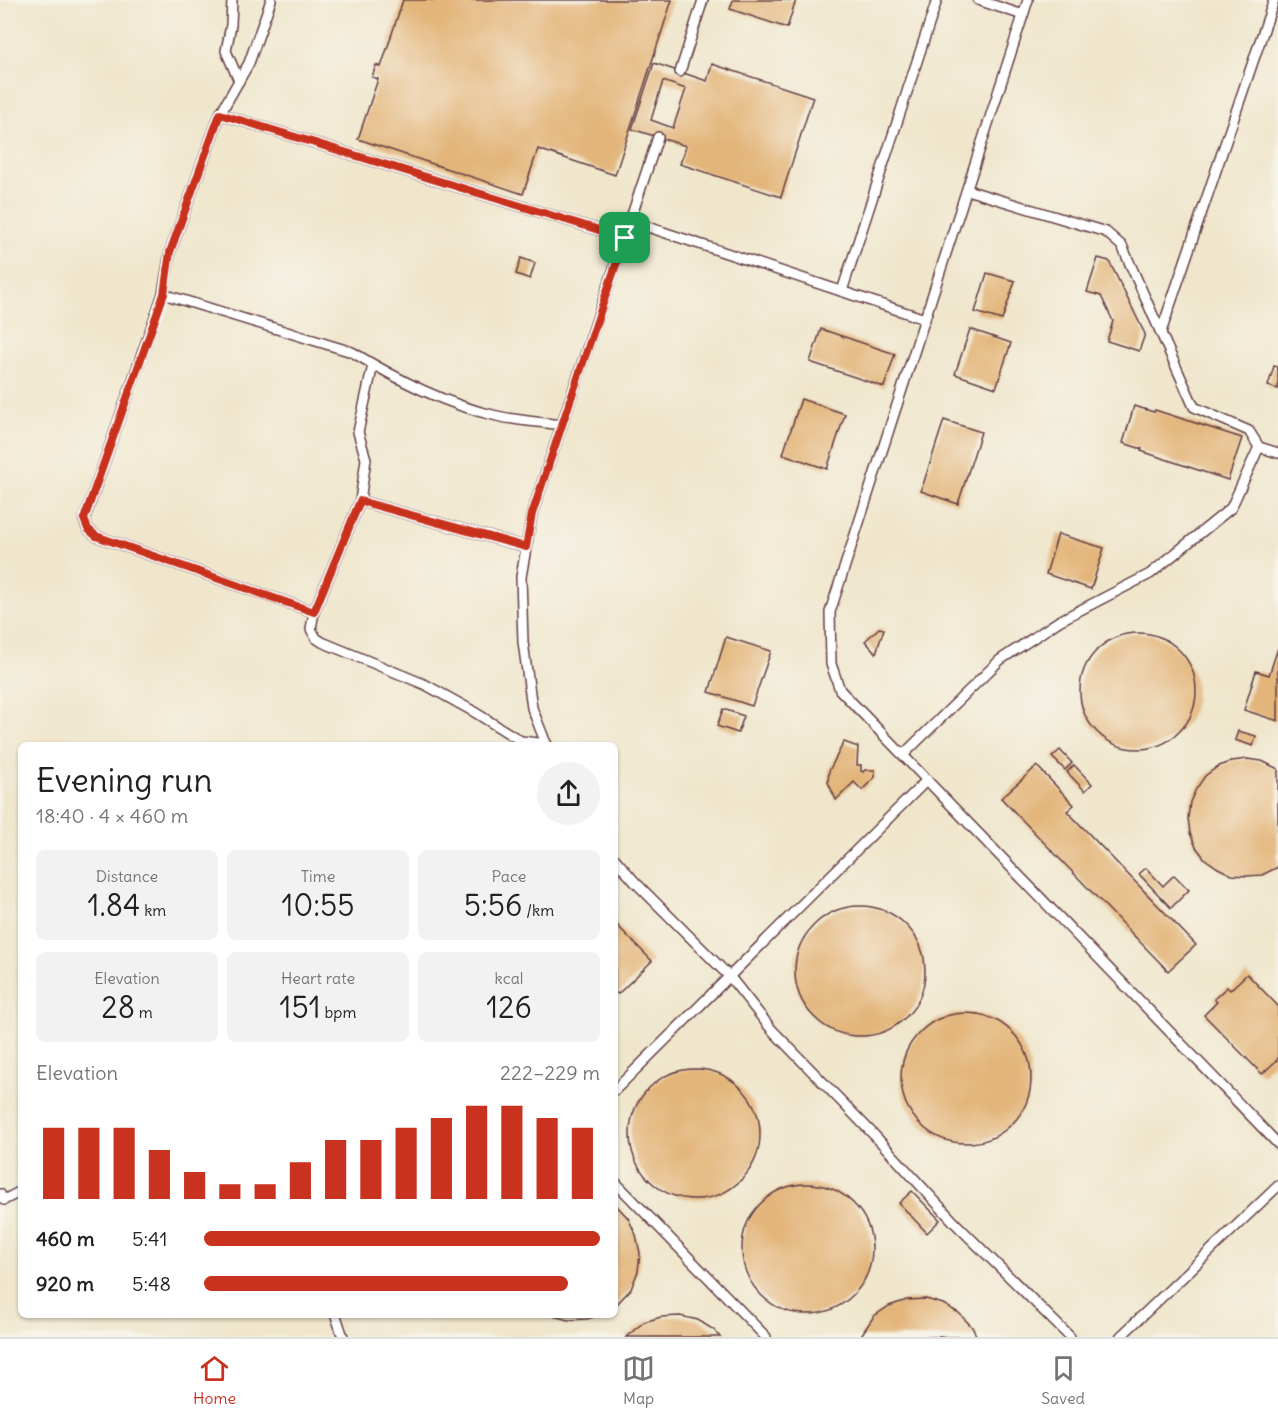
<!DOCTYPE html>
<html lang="en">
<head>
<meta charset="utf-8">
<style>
  :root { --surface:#fff; --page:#f2f2f2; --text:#202124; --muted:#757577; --line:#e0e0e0; --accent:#c8321e }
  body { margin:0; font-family:Delius,sans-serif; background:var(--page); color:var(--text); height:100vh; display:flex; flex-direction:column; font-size:22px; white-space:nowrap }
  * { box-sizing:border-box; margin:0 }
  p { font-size:20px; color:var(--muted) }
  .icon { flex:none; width:33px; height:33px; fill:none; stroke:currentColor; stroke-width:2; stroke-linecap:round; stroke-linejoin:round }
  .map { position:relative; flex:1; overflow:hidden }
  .panel { position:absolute; left:18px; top:742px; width:600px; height:576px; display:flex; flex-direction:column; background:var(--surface); border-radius:9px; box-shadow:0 2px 4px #0004 }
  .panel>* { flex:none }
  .pin { position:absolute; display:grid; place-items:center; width:51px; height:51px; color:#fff; margin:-26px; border-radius:12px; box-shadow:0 3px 9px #0006 }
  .round { display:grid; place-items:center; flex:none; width:63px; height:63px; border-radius:32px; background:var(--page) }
  .summary { display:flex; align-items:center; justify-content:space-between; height:102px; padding:0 18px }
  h1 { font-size:33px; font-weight:600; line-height:45px }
  .stats { display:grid; grid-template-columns:repeat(3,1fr); gap:9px; height:102px; padding:6px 18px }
  .stats div { display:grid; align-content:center; border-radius:9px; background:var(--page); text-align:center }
  .stats b { font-size:30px; font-weight:600 }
  .stats small { font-size:16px; font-weight:400 }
  .stats p { font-size:16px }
  .chart { height:168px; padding:12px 18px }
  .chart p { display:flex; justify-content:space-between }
  .chart svg { width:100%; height:108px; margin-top:6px; stroke:var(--accent); stroke-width:6 }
  ul { padding:0 18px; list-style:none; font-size:20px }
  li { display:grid; grid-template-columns:96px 72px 1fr; align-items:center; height:45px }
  li i { height:15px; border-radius:8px; background:var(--accent) }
  .dock { display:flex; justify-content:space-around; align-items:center; height:84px; border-top:2px solid var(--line); background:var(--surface); font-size:16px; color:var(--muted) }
  .dock a { display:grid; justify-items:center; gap:3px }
  .dock .active { color:var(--accent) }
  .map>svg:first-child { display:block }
  .building { fill:#e3b57a; fill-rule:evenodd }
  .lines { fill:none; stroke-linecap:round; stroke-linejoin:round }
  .lane-casing { stroke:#633d43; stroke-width:12 }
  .lane { stroke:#fff; stroke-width:9 }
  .route-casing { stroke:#fff; stroke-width:12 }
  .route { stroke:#c8321e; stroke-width:8 }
</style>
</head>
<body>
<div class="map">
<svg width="1278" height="1337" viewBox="0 0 1278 1337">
  <rect width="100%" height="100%" fill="#f7f3e8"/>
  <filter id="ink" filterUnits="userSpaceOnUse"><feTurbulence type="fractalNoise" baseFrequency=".0167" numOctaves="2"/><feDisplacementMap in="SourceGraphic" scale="12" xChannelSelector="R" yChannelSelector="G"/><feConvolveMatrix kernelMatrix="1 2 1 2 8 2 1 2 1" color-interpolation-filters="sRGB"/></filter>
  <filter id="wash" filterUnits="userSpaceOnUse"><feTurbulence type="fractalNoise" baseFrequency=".008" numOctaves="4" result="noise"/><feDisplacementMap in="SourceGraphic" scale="24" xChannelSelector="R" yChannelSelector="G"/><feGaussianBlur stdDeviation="1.35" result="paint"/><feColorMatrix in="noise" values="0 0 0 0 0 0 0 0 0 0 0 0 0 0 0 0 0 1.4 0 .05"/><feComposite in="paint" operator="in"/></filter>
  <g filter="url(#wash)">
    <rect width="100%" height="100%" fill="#efe6cc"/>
    <g id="blocks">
      <g class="building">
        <polygon points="403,0 672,0 615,175 538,149 523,194 358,139 378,79 372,77 376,65 381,67"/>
        <polygon points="733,0 796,0 787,28 730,9"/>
        <path d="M 654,63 L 707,81 L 712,64 L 813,97 L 781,197 L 680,164 L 686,146 L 632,129 ZM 663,81 L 686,89 L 673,128 L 651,120 Z"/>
        <polygon points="521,258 535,263 530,279 516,274"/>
        <polygon points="1098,258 1109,261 1145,334 1139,351 1107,341 1113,321 1101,296 1087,292"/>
        <polygon points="987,273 1015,281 1002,320 975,312"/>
        <polygon points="821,329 895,354 884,387 810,362"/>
        <polygon points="970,329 1011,343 996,388 955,374"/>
        <polygon points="1274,366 1278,367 1278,389 1268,386"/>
        <polygon points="801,399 845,414 827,469 783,454"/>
        <polygon points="1134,406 1154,412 1155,410 1242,438 1228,480 1141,451 1142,449 1123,443"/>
        <polygon points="944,420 981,432 958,504 921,491"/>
        <polygon points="1058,534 1104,548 1091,589 1046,574"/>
        <polygon points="879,628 884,629 876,653 865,641"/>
        <circle cx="1138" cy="691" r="58"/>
        <polygon points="726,637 771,651 752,706 709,692"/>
        <polygon points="1278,648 1278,721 1244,710 1256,671 1269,675"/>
        <polygon points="723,709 744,716 738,733 717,726"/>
        <polygon points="1238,731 1256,736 1253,746 1235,740"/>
        <polygon points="844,742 858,747 857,765 861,765 861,771 863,772 865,770 875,770 875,777 862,790 854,782 836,800 828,782 829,771"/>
        <polygon points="1060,750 1072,763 1065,770 1052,757"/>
        <polygon points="1247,759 1262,761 1278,769 1278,867 1262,875 1247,876 1232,875 1218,868 1205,859 1196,847 1190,833 1188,818 1190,802 1196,789 1205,776 1217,767 1232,761"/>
        <polygon points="1074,765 1092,784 1085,791 1067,772"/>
        <polygon points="1037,766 1074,805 1067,811 1196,945 1168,971 1001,798"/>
        <polygon points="1146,868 1163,886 1174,875 1189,890 1171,908 1139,874"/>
        <circle cx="860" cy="971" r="65"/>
        <polygon points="615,923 652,961 618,994 615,992"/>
        <polygon points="1247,974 1278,1006 1278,1059 1262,1074 1204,1015 1217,1002 1214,999 1227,987 1230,990"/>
        <circle cx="966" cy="1078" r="65"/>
        <circle cx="695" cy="1134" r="65"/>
        <circle cx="807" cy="1249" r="65"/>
        <polygon points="912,1191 940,1220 927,1233 899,1203"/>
        <polygon points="615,1204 628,1218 636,1235 640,1253 638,1271 631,1289 615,1306"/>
        <polygon points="926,1299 943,1304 959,1313 972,1327 977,1337 860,1337 874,1316 889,1306 907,1300"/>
        <polygon points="553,1316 597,1316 587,1319 568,1320"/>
        <polygon points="680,1316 698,1320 714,1330 720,1337 626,1337 644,1322 661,1317"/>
      </g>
    </g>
  </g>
  <g filter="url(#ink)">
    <use href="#blocks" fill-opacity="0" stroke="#633d43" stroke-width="1.5"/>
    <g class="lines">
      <g class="lane-casing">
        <g id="lane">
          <polyline points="232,0 231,25 226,51 239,81"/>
          <polyline points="978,0 1023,15"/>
          <polyline points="1028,0 830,612 831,664 840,690 1278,1144"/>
          <polyline points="680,72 703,0"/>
          <polyline points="220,114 625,238"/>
          <polyline points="967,190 1106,232 1122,246 1194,407 1249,431 1259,447 1278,453"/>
          <polyline points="630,221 925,319"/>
          <polyline points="842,291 937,0"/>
          <polyline points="163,294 170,252 220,114 249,63 271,0"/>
          <polyline points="1161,332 1274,0"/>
          <polyline points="360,501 526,547"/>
          <polyline points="314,612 360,501 366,459 358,432 373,365"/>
          <path d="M 547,744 L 521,741 L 471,710 L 426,685 L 322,642 L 316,638 L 311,629 L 314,612 L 96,536 L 88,529 L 84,520 L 163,294 L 352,352 C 397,379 446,405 497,416 C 518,421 541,422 562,425"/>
          <polyline points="547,746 532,708 523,642 521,577 532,514 658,137"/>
          <polyline points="903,755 1000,660 1059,621 1150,574 1231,508 1259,447"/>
          <polyline points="615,859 635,882 730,977 772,1030 876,1137 955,1223 1070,1337"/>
          <polyline points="615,1090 927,780"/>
          <polyline points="615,1182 766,1337"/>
          <polyline points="0,1194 4,1200 21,1191"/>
          <polyline points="336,1316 343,1337"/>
          <polyline points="1120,1337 1278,1186"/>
        </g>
      </g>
      <use href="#lane" class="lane"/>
    </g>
  </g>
  <g class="lines" filter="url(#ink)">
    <g class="route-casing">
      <polygon id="route" points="220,114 625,238 532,514 526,547 360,501 314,612 96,536 88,529 84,519 164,294 170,252"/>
    </g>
    <use href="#route" class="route"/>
  </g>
</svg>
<div class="pin" style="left:625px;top:238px;background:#1e9e55"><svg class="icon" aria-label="arrive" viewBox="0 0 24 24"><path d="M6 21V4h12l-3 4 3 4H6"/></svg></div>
<section class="panel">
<div class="summary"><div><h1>Evening run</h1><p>18:40 · 4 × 460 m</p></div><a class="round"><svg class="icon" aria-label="share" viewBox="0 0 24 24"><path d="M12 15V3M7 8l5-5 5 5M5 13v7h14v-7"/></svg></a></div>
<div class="stats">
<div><p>Distance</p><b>1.84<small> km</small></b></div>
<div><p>Time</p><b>10:55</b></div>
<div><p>Pace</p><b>5:56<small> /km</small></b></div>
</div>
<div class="stats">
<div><p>Elevation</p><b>28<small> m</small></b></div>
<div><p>Heart rate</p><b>151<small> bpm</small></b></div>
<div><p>kcal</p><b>126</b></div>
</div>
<div class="chart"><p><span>Elevation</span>222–229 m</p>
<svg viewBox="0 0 160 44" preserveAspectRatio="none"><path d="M5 44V15M15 44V15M25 44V15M35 44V24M45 44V33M55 44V38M65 44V38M75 44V29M85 44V20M95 44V20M105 44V15M115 44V11M125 44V6M135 44V6M145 44V11M155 44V15"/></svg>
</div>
<ul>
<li><b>460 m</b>5:41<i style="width:100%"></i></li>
<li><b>920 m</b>5:48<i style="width:92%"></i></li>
</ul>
</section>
</div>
<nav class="dock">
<a class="active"><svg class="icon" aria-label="home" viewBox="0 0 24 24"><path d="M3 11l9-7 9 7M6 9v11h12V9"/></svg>Home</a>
<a><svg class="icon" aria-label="map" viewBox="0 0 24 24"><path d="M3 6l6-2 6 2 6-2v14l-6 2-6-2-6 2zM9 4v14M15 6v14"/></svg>Map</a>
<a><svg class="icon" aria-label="saved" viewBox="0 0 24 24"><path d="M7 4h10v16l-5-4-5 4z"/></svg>Saved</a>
</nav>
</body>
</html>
